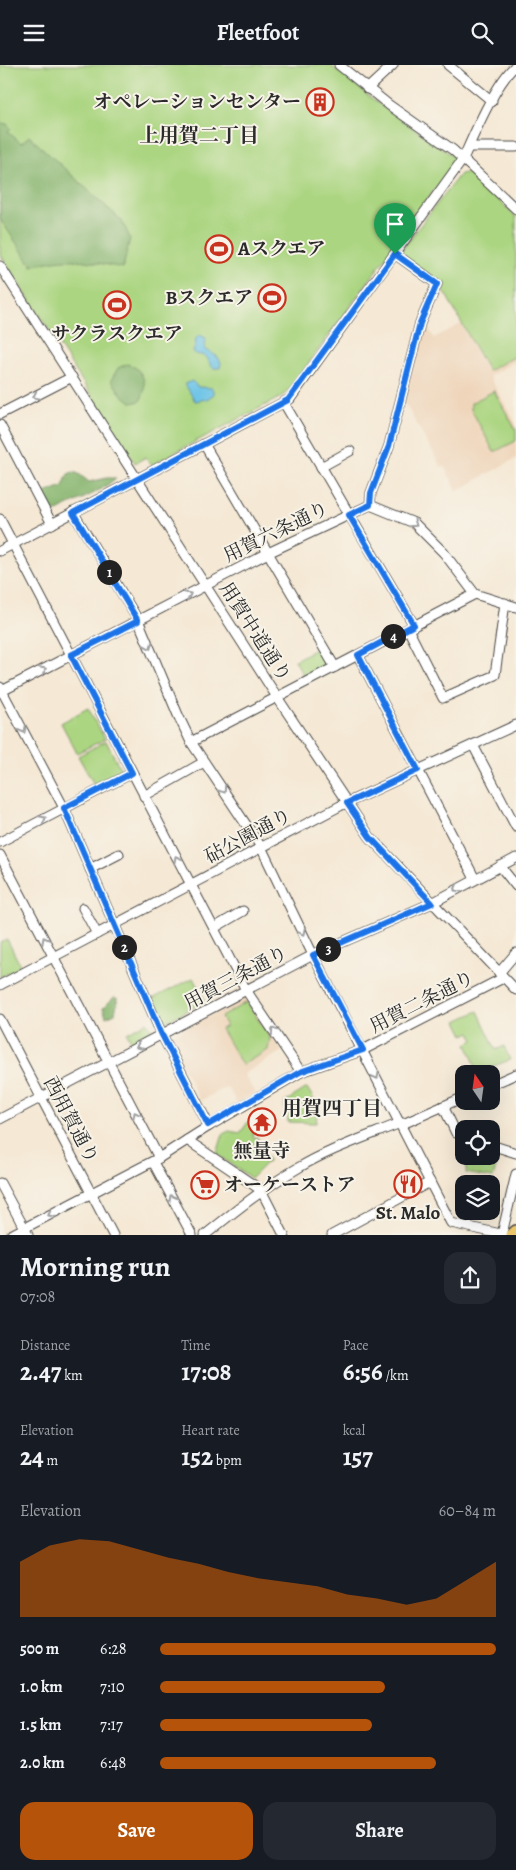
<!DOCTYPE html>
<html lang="en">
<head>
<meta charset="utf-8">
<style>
  :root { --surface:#171b24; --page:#242831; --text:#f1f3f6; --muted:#9ea1a6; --accent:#b45309 }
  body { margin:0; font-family:Alegreya,"Noto Serif JP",serif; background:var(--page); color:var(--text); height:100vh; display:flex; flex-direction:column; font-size:19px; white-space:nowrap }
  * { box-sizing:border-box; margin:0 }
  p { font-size:16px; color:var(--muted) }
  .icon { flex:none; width:28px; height:28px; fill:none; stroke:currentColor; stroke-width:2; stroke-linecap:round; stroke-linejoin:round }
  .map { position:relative; height:1170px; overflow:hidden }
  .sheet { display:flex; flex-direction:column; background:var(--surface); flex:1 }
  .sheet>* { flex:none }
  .needle { width:32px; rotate:347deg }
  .fabs { position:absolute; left:455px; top:1000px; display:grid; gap:10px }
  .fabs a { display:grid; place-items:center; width:45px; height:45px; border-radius:10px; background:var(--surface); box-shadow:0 5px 20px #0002; font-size:25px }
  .pin { position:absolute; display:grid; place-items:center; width:42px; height:42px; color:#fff; margin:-51px -21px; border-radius:50% 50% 50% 0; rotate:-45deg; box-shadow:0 0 5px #0007 }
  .pin .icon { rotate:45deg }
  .km { position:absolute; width:25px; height:25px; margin:-12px; border-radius:50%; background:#222; color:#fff; font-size:14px; line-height:25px; text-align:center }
  .round { display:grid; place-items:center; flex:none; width:52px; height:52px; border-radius:15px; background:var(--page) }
  .summary { display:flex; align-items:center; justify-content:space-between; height:85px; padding:0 20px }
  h1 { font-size:28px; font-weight:700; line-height:38px }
  .metrics { display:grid; grid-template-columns:repeat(3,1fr); gap:8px; height:85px; padding:5px 20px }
  .metrics div { display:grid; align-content:center }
  .metrics b { font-size:25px; font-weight:700 }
  .metrics small { font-size:14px; font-weight:400 }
  .metrics p { font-size:14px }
  .chart { height:140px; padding:10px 20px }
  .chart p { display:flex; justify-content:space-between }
  .chart svg { width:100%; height:90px; margin-top:5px; fill:var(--accent); opacity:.7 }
  .button { display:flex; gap:10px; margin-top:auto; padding:10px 20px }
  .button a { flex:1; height:58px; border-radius:15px; background:var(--accent); color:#fff; font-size:20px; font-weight:700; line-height:58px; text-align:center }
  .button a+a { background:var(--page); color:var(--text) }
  ul { padding:0 20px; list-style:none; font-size:16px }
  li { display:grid; grid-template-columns:80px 60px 1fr; align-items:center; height:38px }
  li i { height:12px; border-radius:6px; background:var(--accent) }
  header { display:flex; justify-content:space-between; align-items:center; height:65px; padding:0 20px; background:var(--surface); font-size:22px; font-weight:700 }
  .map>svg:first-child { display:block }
  .built { fill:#efd6bb }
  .green { fill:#abd581; stroke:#6b8056 }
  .forest { fill:#88b66f; stroke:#5a704d }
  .water { fill:#6ac3e7; stroke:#4a7789 }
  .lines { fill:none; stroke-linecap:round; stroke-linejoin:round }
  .minor-casing { stroke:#494744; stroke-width:11 }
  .major-casing { stroke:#494744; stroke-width:14 }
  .minor { stroke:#fff; stroke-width:9 }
  .major { stroke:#ebc669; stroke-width:11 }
  .oneway { stroke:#a0a0a0 }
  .route-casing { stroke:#fff; stroke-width:10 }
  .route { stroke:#1a73e8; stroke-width:6 }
  .labels { text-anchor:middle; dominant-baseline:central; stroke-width:4; stroke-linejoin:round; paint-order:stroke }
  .poi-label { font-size:19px; font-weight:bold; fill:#2b2b2b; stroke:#f7f3e8 }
  .street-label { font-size:19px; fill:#2b2b2b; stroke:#f7f3e8 }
  .neighbourhood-label { font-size:20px; font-weight:bold; fill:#2b2b2b; stroke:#f7f3e8 }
</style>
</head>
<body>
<header><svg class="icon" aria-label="menu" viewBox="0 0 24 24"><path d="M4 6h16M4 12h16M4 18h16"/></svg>Fleetfoot<svg class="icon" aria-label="search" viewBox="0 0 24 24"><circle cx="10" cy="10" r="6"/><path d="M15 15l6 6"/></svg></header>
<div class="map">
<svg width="516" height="1170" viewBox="0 0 516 1170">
  <rect width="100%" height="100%" fill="#f7f3e8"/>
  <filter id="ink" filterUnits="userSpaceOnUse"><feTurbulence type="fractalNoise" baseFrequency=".02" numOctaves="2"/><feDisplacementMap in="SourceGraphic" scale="10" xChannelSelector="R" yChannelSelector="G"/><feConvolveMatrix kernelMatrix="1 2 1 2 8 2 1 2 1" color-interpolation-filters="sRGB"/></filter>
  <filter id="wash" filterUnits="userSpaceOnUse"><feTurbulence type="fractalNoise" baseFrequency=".0096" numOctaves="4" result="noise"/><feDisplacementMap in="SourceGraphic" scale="20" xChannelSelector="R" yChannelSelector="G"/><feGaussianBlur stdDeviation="1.12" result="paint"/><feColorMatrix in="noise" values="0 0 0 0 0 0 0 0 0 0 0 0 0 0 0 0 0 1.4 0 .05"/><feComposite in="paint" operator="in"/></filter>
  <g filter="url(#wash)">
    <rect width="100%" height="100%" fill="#f5e8d4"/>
    <g class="built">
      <polygon points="461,259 487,307 516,291 516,296 489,311 516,359 516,393 457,426 444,401 441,402 403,335 421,265 425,266 429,264 434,273"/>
      <polygon points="244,934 247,934 282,986 244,1009 255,1028 237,1038 227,1022 200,1036 169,974 169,971"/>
    </g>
    <g class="green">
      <polygon points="0,0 330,0 383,42 453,91 455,97 290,324 281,332 151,400 146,392 135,398 0,189"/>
      <polygon points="470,107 516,152 516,291 488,306 439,217 399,188 460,109"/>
      <polygon points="494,326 516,365 516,376 494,387 471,344 471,338"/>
      <polygon points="319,582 329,599 304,612 295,595"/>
      <polygon points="88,643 105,674 77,688 61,658"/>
      <polygon points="106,676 122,707 95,721 78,691"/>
      <polygon points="7,874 21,902 0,912 0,877"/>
      <polygon points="193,913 205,936 164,958 152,934"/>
      <polygon points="247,937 270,973 268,985 242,1000 221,964 226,961 221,952"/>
      <polygon points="478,946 496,985 504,981 510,995 478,1007 467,979 474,975 470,967 464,970 457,956"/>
      <polygon points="147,957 154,969 133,980 127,968"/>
      <polygon points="307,1023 318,1041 316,1058 288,1057 288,1046 285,1046 285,1037"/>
      <polygon points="248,1057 253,1057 253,1072 258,1073 258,1082 269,1095 251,1113 217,1089 223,1069 229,1066 240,1068"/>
      <polygon points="491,1084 500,1087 493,1113 466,1108 468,1091 491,1091"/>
    </g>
    <g class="forest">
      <path d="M 0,58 L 7,59 L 11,63 L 8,67 L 21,78 L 29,71 L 122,156 L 130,173 L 123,203 C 87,196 68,190 32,201 L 0,154 Z"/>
      <path d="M 127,299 C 144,303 149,322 140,336 L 132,338 L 122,330 L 111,315 L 118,303 Z"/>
      <path d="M 73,407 L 79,409 L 89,417 L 107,413 L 116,413 C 99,429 75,436 55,447 L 47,443 L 42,429 L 63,421 L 68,409 Z"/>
      <polygon points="114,932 118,934 115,948 106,952 103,943"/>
    </g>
    <g class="water">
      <path d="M 199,270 L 206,273 L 205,284 L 218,292 L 221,298 L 220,303 L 213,303 C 204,292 213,292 195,289 L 193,285 L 195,283 L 196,273 Z"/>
      <polygon points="192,316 198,322 212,323 214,329 207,334 195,336 185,319"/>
    </g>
  </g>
  <g filter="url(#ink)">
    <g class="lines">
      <g class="minor-casing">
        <g id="minor">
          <polyline points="339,0 389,40 453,85 516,144"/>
          <polyline points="448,0 492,36"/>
          <polyline points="367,24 393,0"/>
          <polyline points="469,82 516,82"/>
          <polyline points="0,201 277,632 370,772 516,925"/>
          <polyline points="284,338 414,560"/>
          <polyline points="0,349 72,312"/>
          <polyline points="0,360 52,459"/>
          <polyline points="204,379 335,602"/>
          <polyline points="321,402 350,386"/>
          <polyline points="370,440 414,458 444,488 475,529 516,542"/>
          <polyline points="73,447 138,555 178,650 191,677 261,782 313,890 451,1158 505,1170"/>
          <polyline points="0,454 246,925 301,1007"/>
          <path d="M 0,486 L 290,334 L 463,94 C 475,67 495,19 516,0"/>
          <polyline points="408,564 443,633 495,610 505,538"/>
          <polyline points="358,590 475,814"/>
          <polyline points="0,622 64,743 162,970 209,1061"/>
          <polyline points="0,627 268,488 370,440 371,428 389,381 420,258 437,219 395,189"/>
          <polyline points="191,677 475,529"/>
          <polyline points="473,680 516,762"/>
          <polyline points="144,731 204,697"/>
          <polyline points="0,777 132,708"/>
          <polyline points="0,790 159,1093"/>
          <polyline points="500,801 516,821"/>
          <polyline points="90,804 119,789"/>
          <polyline points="83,843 97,869"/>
          <polyline points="214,863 243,846"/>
          <polyline points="499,908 516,888"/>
          <polyline points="0,920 340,741 516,660"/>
          <polyline points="0,954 113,1170"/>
          <polyline points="491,1020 516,1009"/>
          <polyline points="443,1041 456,1068 464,1070"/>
          <polyline points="0,1054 313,890 432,838 516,793"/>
          <polyline points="187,1075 261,1125 284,1170"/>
          <polyline points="491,1080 516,1088"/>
          <polyline points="153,1097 192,1170"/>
          <polyline points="0,1118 28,1170"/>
          <polyline points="502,1169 516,1109"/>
          <polyline points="11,1170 159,1093 209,1061 301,1007 363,985 503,913"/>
          <path d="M 205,1170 C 235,1146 265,1122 298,1103 C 330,1084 366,1072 400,1058 L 405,1058 L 464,1032"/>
          <polyline points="332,1170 430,1117"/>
        </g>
      </g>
      <g class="major-casing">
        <polyline id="major" points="512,1170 516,1166"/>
      </g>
      <use href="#minor" class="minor"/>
      <use href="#major" class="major"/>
    </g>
    <defs><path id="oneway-chevron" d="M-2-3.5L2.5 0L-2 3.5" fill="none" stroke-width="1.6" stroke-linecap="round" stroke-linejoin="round" transform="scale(1.25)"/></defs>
    <g class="oneway">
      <use href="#oneway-chevron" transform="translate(36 331) rotate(153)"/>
      <use href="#oneway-chevron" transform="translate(414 459) rotate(35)"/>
      <use href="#oneway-chevron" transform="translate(188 530) rotate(-27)"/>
      <use href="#oneway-chevron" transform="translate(149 581) rotate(67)"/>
      <use href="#oneway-chevron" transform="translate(43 605) rotate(-27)"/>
      <use href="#oneway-chevron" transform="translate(23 665) rotate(62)"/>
      <use href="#oneway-chevron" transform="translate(223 725) rotate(56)"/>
      <use href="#oneway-chevron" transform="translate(43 754) rotate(-28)"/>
      <use href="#oneway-chevron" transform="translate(177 794) rotate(-118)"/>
      <use href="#oneway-chevron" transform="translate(457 824) rotate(151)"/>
      <use href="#oneway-chevron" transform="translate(302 867) rotate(64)"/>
      <use href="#oneway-chevron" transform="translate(45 875) rotate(-118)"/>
      <use href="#oneway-chevron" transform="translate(274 966) rotate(-124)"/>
      <use href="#oneway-chevron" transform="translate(139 981) rotate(153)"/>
      <use href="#oneway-chevron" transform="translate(376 1011) rotate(62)"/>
      <use href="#oneway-chevron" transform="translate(136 1050) rotate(-118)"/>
      <use href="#oneway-chevron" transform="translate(172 1133) rotate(-118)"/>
      <use href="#oneway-chevron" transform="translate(51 1149) rotate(153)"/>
    </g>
  </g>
  <g class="lines" filter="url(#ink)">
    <g class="route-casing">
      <polygon id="route" points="395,189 437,219 420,258 389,381 371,428 370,440 349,450 414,560 358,590 418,705 347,738 370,772 432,838 313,890 363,985 300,1007 208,1060 162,970 64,743 132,708 71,590 138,556 73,448 288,335"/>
    </g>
    <use href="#route" class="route"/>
  </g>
  <defs>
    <g id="building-ring" transform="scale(1.4375)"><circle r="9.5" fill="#f7f3e8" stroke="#c8321e" stroke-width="1.5"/><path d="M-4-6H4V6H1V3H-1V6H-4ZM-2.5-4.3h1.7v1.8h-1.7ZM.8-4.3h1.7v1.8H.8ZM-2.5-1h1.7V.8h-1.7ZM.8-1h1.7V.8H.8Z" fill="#c8321e"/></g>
    <g id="stadium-ring" transform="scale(1.4375)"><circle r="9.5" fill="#f7f3e8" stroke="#c8321e" stroke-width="1.5"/><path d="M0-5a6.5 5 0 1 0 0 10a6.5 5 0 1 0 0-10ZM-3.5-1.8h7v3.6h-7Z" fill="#c8321e"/></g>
    <g id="temple-ring" transform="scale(1.4375)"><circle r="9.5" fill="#f7f3e8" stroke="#c8321e" stroke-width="1.5"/><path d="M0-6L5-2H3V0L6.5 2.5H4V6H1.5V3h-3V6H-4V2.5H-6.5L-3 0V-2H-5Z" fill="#c8321e"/></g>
    <g id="restaurant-ring" transform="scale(1.4375)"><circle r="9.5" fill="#f7f3e8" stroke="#c8321e" stroke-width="1.5"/><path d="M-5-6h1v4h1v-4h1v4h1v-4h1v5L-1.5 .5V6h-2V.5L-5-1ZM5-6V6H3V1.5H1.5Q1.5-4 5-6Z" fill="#c8321e"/></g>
    <g id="supermarket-ring" transform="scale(1.4375)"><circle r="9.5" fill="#f7f3e8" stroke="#c8321e" stroke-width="1.5"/><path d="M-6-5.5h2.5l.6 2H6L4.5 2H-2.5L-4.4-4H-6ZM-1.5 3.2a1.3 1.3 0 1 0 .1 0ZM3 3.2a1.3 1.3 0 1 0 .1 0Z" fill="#c8321e"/></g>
  </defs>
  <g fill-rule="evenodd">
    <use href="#building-ring" x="320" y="37"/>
    <use href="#stadium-ring" x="219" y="184"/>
    <use href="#stadium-ring" x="272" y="233"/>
    <use href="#stadium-ring" x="117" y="240"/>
    <use href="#temple-ring" x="262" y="1057"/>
    <use href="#restaurant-ring" x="408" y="1119"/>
    <use href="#supermarket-ring" x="205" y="1120"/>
  </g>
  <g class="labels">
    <g class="poi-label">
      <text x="301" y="37" text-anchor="end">オペレーションセンター</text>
      <text x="238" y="184" text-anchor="start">Aスクエア</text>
      <text x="253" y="233" text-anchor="end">Bスクエア</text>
      <text x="117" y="269">サクラスクエア</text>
      <text x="262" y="1086">無量寺</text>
      <text x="224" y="1120" text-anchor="start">オーケーストア</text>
      <text x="408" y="1148">St. Malo</text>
    </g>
    <g class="street-label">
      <text transform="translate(276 467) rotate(-26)">用賀六条通り</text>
      <text transform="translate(255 567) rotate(57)">用賀中道通り</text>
      <text transform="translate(248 771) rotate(-28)">砧公園通り</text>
      <text transform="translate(236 913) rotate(-28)">用賀三条通り</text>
      <text transform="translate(422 937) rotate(-27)">用賀二条通り</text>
      <text transform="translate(71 1055) rotate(62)">西用賀通り</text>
    </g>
    <g class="neighbourhood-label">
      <text x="199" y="70">上用賀二丁目</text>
      <text x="332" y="1043">用賀四丁目</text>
    </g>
  </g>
</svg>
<div class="fabs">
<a><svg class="needle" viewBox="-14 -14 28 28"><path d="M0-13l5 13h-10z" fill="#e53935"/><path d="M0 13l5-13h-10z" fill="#9ea1a6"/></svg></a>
<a><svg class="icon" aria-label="locate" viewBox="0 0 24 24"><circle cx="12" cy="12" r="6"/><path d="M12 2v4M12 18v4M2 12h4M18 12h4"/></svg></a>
<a><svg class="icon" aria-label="layers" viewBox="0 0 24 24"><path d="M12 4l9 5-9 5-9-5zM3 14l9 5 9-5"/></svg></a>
</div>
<div class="pin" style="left:395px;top:189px;background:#1e9e55"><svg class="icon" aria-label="arrive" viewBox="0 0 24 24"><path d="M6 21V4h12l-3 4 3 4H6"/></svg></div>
<b class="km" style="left:109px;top:507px">1</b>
<b class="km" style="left:124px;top:882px">2</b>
<b class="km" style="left:328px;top:884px">3</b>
<b class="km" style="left:393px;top:571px">4</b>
</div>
<section class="sheet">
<div class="summary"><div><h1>Morning run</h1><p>07:08</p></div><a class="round"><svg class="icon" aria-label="share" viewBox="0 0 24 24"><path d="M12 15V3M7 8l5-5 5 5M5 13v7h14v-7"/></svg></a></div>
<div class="metrics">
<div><p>Distance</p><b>2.47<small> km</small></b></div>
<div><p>Time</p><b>17:08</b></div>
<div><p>Pace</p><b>6:56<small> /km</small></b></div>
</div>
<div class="metrics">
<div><p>Elevation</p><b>24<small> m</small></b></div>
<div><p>Heart rate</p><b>152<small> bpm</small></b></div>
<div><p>kcal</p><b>157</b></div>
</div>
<div class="chart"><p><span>Elevation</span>60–84 m</p>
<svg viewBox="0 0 160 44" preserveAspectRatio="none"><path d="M0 44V17L10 9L20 6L30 7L40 11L50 15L60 18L70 22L80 25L90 27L100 29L110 33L120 35L130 38L140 35L150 26L160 17V44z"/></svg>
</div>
<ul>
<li><b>500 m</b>6:28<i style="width:100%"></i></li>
<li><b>1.0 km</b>7:10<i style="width:67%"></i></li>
<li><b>1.5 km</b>7:17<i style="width:63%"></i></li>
<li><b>2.0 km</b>6:48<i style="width:82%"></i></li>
</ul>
<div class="button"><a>Save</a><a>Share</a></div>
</section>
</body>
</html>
